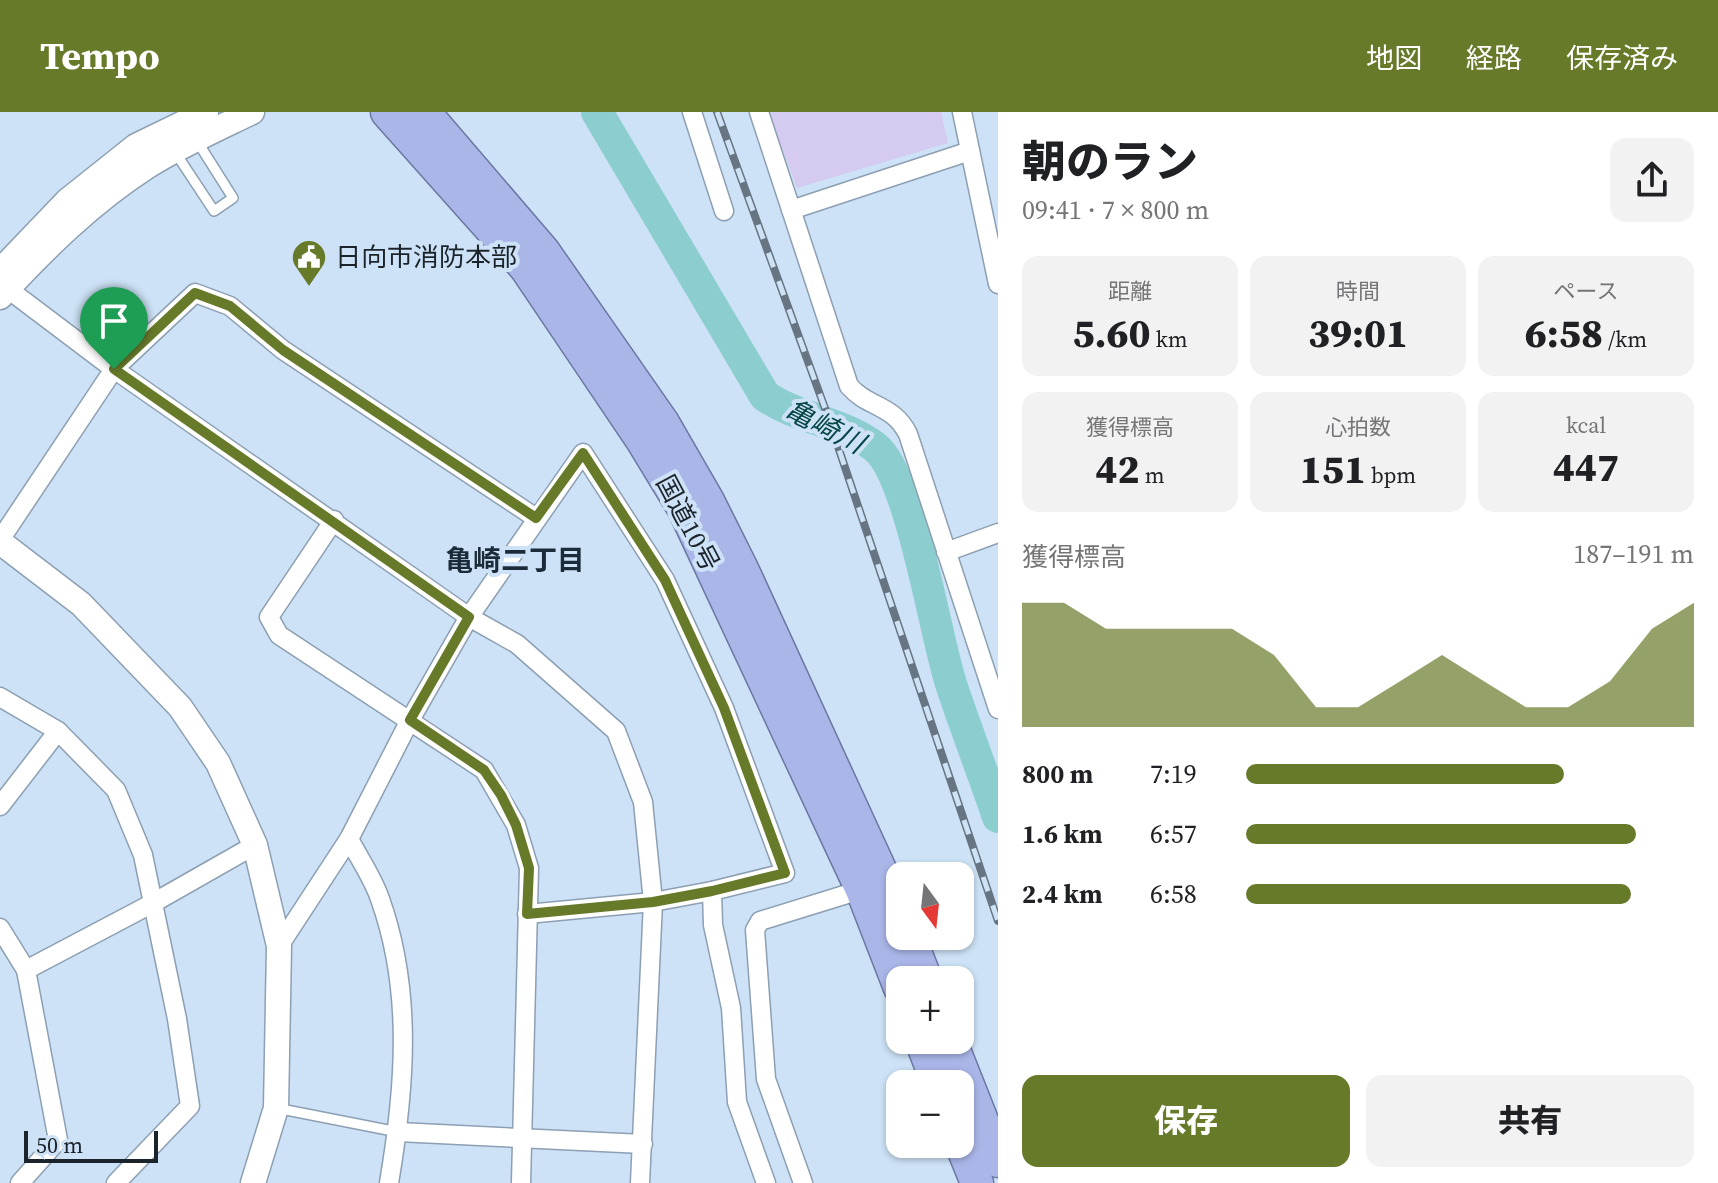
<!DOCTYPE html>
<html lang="ja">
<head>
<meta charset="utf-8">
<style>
  :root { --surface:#fff; --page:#f2f2f2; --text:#202124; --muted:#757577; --accent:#677a2a }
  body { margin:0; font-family:"Source Serif 4","Noto Sans JP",serif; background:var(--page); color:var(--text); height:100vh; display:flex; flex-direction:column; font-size:30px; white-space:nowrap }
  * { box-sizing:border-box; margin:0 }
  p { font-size:26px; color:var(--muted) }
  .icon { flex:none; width:44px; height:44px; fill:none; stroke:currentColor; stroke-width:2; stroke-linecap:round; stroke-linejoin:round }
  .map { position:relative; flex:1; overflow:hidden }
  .panel { display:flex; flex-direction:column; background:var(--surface); width:720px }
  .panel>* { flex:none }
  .needle { width:52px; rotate:165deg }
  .controls { position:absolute; left:886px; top:750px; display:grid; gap:16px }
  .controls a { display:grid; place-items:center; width:88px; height:88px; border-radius:16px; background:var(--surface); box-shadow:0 2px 6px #0004; font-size:40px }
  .scale { position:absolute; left:24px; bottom:20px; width:134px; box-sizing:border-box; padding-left:8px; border:4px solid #1c242b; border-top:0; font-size:22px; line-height:28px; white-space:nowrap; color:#1c242b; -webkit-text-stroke:6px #cde2f6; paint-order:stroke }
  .pin { position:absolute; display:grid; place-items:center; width:68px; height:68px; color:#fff; margin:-82px -34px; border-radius:50% 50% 50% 0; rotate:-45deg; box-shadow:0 0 8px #0007 }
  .pin .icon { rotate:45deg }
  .round { display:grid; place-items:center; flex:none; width:84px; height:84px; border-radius:16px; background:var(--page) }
  .headline { display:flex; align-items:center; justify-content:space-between; height:136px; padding:0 24px }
  h1 { font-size:44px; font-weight:800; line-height:60px }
  .figures { display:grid; grid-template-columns:repeat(3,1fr); gap:12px; height:136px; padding:8px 24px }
  .figures div { display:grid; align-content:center; border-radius:16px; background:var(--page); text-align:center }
  .figures b { font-size:40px; font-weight:800 }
  .figures small { font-size:22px; font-weight:400 }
  .figures p { font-size:22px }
  .chart { height:224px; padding:16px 24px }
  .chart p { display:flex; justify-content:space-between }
  .chart svg { width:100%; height:144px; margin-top:8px; fill:var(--accent); opacity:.7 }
  .primary-button { display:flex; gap:16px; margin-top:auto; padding:16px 24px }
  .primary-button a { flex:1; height:92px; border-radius:16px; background:var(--accent); color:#fff; font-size:32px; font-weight:800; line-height:92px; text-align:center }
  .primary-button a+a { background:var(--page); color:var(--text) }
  ul { padding:0 24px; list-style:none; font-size:26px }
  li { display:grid; grid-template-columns:128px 96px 1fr; align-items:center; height:60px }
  li i { height:20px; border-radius:10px; background:var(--accent) }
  header { display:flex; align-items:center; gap:48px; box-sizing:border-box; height:112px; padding:0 40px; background:var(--accent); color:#fff }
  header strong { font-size:38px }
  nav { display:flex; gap:44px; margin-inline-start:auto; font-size:28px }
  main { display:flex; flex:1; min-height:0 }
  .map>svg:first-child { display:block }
  .green { fill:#d5caef }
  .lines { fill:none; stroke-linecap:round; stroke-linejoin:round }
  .river { stroke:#8cced0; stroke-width:32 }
  .service-casing { stroke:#8c9fb3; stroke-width:12 }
  .minor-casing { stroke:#8c9fb3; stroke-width:21 }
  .tertiary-casing { stroke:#8c9fb3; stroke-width:27 }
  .trunk-casing { stroke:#6b77a2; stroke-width:35 }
  .service { stroke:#fff; stroke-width:9 }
  .minor { stroke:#fff; stroke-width:18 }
  .tertiary { stroke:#fff; stroke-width:24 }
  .trunk { stroke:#aab6e8; stroke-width:32 }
  .rail-casing { stroke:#677481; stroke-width:8 }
  .rail { stroke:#cde2f6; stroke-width:5; stroke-dasharray:15; stroke-linecap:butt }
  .route-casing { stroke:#fff; stroke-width:16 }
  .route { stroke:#677a2a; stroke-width:10 }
  .labels { text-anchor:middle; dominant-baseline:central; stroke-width:8; stroke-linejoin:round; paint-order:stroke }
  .poi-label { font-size:26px; fill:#1c242b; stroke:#cde2f6; text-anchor:start }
  .street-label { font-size:26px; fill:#1c242b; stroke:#cde2f6 }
  .water-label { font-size:28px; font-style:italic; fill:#074647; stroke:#cde2f6 }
  .neighbourhood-label { font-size:28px; font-weight:bold; fill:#1b2b3a; stroke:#cde2f6 }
</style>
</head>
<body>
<header>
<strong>Tempo</strong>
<nav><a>地図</a><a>経路</a><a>保存済み</a></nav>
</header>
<main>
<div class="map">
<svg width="998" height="1071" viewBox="0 0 998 1071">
  <rect width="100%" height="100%" fill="#cde2f6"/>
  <polygon class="green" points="768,0 941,0 948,31 797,76"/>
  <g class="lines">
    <path class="river" d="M 597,0 L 765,284 C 799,307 842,310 875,335 C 911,363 935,523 951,572 C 966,617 983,661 998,705"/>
    <g class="service-casing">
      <g id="service">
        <polyline points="175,40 214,99 233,86 197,29"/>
        <polyline points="276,996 398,1020"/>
      </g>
    </g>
    <g class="minor-casing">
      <g id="minor">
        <polyline points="692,0 724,99"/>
        <path d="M 759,0 L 849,274 C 868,296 893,292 908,322 L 998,597"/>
        <polyline points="962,0 998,172"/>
        <polyline points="791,98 970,39"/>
        <polyline points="0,171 114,257 469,505 517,532 616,619 643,690 653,790 640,1071"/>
        <polyline points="334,408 269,505 279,523 484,658 516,713 529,756 521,1071"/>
        <polyline points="0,428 114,257 195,181 230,194 283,238 536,406"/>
        <polyline points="946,440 998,421"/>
        <polyline points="0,585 58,619 116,678 143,743 177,907 190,994 116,1071"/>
        <polyline points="0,694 58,619"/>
        <path d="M 349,727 C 359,746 373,766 380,787 C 413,879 405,976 389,1071"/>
        <polyline points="712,779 713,813 731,896 737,990 766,1071"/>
        <polyline points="0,816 26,858 58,1028 20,1071"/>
        <polyline points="279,834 349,727 410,608 469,505 583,341 665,468 724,596 785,761 712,779 653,790 527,802"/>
        <polyline points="26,858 153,791 255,733"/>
        <polyline points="398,1020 643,1032"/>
        <polyline points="803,1071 766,967 755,818 760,809 870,775"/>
      </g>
    </g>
    <g class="tertiary-casing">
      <g id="tertiary">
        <polyline points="0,159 67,89 136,34 206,0"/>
        <path d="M 0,185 C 45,136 92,90 148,54 C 181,33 217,17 252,0"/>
        <polyline points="0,430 81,492 180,595 218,651 255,733 279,834 276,996 253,1071"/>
      </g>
    </g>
    <g class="trunk-casing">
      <g id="trunk">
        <polyline points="387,0 526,156 642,328 684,397 862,778 900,876"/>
        <polyline points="424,0 544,140 663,311 708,389 742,457 900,801"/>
        <polyline points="909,824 926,868"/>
        <polyline points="921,928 938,972"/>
        <polyline points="950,928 998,1049"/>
        <polyline points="960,1029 977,1071"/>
      </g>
    </g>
    <use href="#service" class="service"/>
    <use href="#minor" class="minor"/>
    <use href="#tertiary" class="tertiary"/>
    <use href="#trunk" class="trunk"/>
    <g class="rail-casing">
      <polyline id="rail" points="717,0 826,299 998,809"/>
    </g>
    <use href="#rail" class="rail"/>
  </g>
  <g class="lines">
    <g class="route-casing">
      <polygon id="route" points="195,181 230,194 283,238 536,406 583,341 665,468 724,596 785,761 712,779 653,790 527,802 529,756 516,713 501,683 484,658 410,608 469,505 114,257"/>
    </g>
    <use href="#route" class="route"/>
  </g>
  <defs>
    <g id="civic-pin" transform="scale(1.8)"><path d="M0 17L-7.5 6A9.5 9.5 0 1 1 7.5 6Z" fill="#677a2a" stroke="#cde2f6"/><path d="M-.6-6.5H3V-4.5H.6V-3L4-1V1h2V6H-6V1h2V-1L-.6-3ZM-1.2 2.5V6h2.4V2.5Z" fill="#fff"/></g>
  </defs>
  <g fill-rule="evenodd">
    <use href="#civic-pin" x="309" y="145"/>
  </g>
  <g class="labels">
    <g class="poi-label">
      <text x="335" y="145">日向市消防本部</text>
    </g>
    <g class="street-label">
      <text transform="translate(688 411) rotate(62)">国道10号</text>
    </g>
    <g class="water-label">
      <text transform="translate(825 314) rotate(27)">亀崎川</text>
    </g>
    <g class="neighbourhood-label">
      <text x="515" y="448">亀崎二丁目</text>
    </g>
  </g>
</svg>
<div class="controls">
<a><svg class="needle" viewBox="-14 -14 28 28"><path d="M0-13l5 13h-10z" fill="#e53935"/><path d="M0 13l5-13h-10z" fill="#757577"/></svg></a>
<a>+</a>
<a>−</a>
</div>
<div class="scale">50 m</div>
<div class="pin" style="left:114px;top:257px;background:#1e9e55"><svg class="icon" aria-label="arrive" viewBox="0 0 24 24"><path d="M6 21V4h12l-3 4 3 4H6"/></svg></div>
</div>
<section class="panel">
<div class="headline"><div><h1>朝のラン</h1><p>09:41 · 7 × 800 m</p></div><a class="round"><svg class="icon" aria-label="share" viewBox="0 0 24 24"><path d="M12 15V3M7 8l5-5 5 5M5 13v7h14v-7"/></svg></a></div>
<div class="figures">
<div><p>距離</p><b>5.60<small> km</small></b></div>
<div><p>時間</p><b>39:01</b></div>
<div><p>ペース</p><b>6:58<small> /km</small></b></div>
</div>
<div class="figures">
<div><p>獲得標高</p><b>42<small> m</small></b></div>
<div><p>心拍数</p><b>151<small> bpm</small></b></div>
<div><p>kcal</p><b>447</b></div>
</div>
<div class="chart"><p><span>獲得標高</span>187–191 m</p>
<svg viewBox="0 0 160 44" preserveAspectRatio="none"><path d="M0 44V6L10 6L20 14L30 14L40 14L50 14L60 22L70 38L80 38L90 30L100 22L110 30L120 38L130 38L140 30L150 14L160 6V44z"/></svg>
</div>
<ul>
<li><b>800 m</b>7:19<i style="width:71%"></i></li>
<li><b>1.6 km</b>6:57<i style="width:87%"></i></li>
<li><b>2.4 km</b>6:58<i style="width:86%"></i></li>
</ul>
<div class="primary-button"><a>保存</a><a>共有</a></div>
</section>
</main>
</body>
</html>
